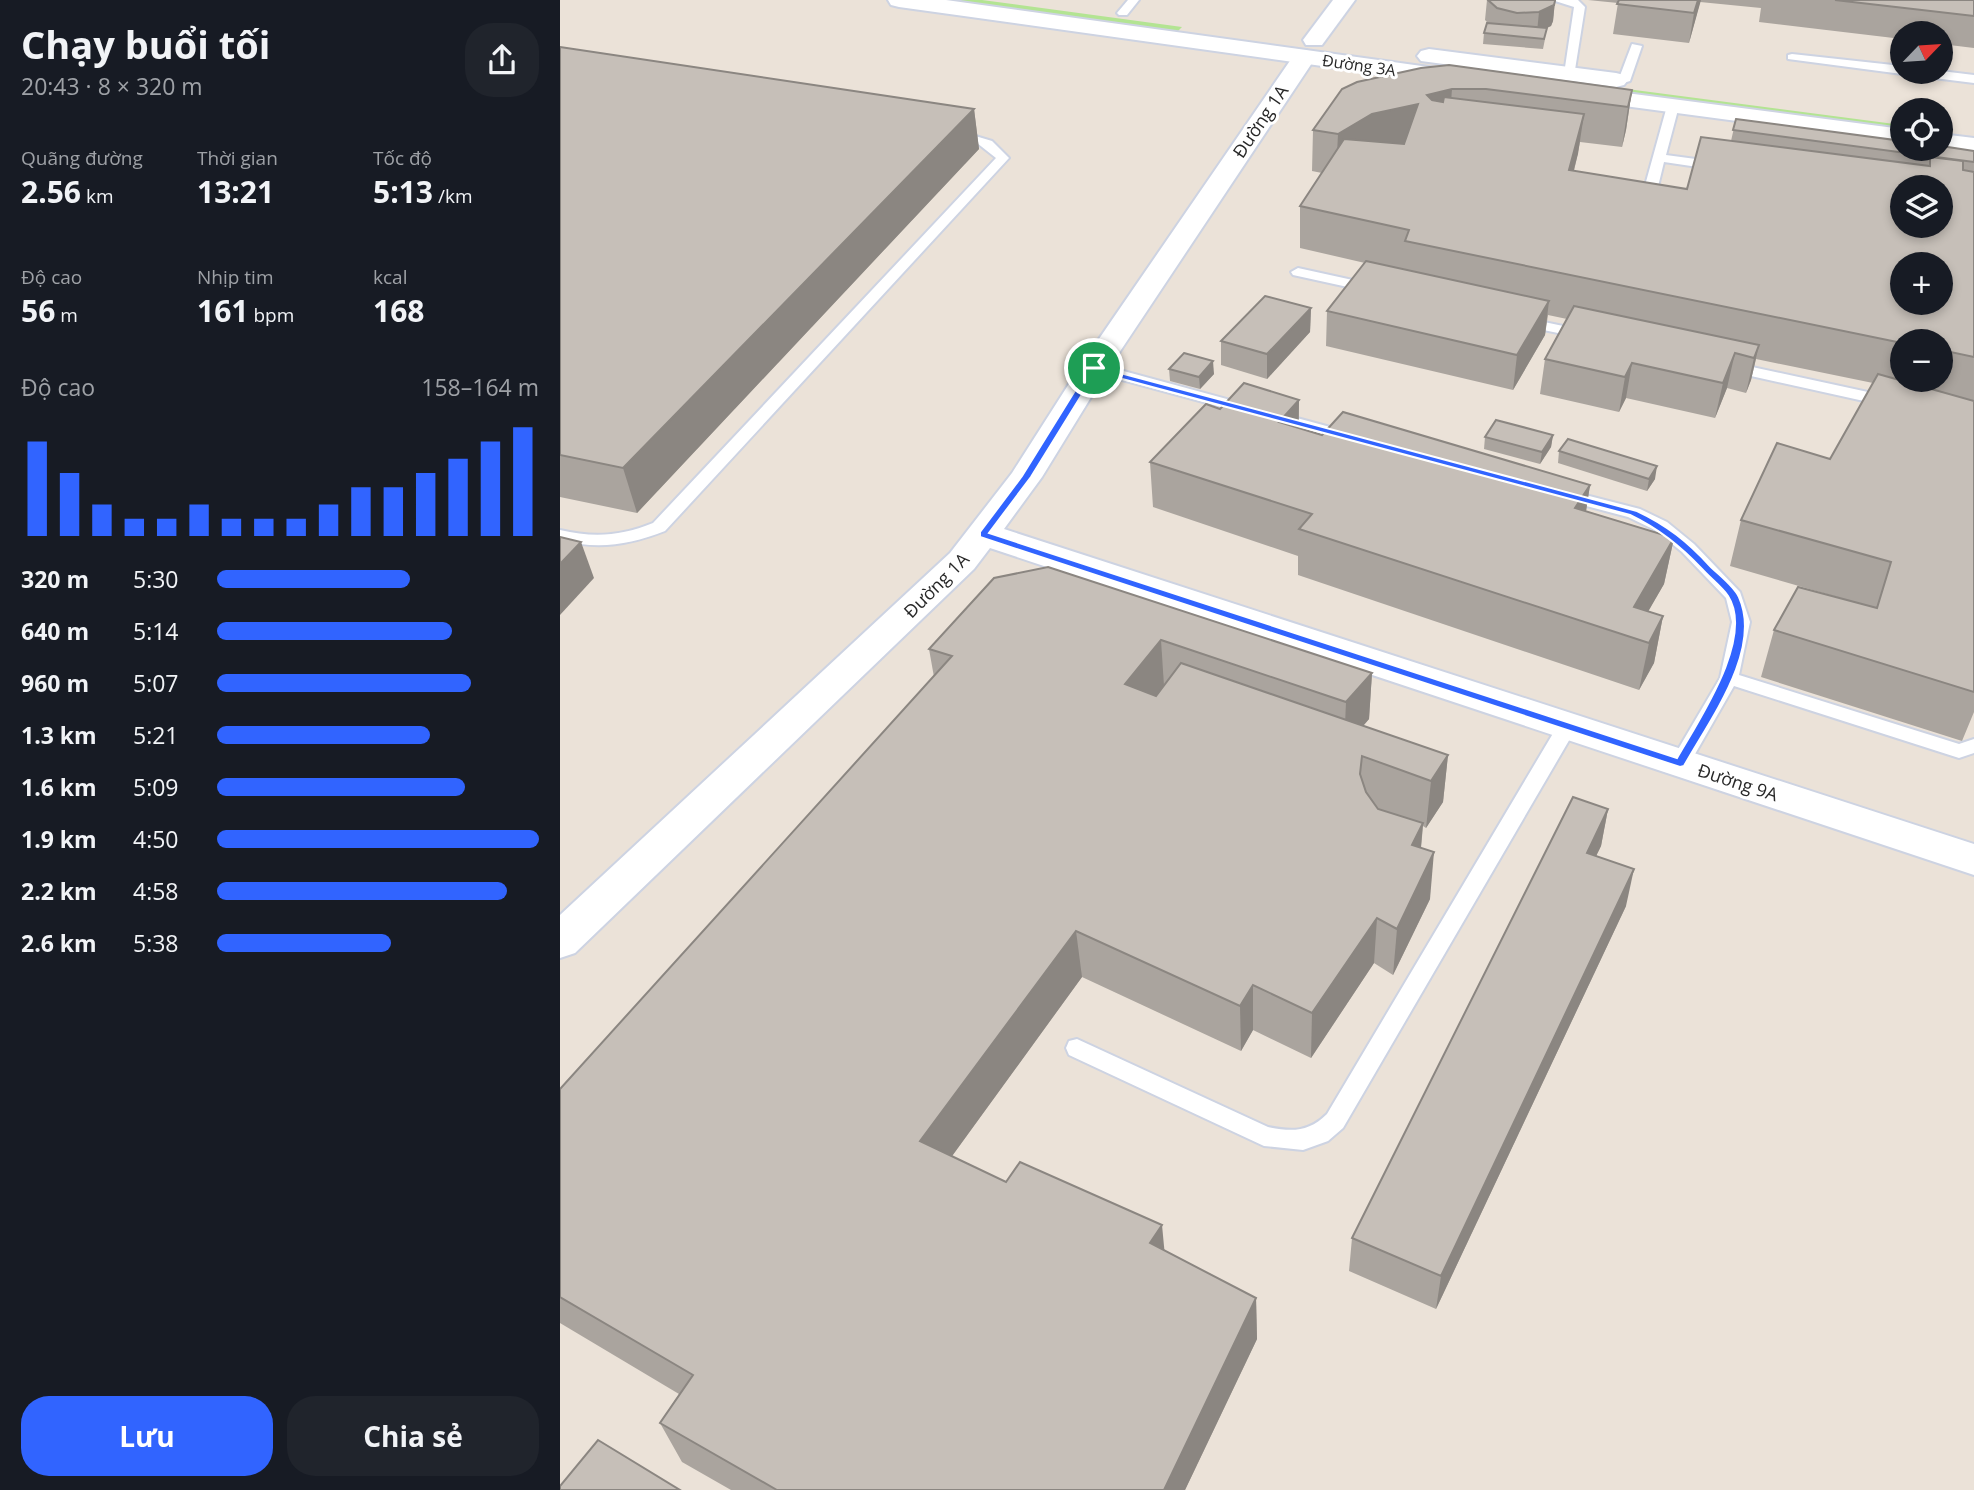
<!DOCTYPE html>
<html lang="vi">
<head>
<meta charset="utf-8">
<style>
  :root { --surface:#171b24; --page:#20242c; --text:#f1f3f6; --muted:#9ea1a6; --accent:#3164ff }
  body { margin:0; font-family:"Open Sans",sans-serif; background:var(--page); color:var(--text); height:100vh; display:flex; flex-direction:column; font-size:26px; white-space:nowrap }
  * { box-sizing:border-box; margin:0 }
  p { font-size:23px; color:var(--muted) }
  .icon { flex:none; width:38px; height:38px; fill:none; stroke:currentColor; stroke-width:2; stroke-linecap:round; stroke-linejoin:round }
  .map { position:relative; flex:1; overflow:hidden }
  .drawer { display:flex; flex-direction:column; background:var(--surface); width:560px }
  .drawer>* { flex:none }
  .needle { width:46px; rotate:65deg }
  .fabs { position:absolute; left:1330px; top:21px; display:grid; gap:14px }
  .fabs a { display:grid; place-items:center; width:63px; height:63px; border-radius:50%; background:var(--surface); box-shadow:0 4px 10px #0003; font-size:35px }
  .pin { position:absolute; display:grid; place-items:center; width:60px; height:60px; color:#fff; margin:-30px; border:4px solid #fff; border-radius:50%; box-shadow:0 2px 7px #0007 }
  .round { display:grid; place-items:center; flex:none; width:74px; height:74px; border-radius:28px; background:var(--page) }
  .headline { display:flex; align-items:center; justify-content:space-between; height:119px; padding:0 21px }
  h1 { font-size:38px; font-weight:700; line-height:52px }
  .stats { display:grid; grid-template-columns:repeat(3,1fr); gap:10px; height:119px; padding:7px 21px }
  .stats div { display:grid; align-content:center }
  .stats b { font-size:30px; font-weight:700 }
  .stats small { font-size:19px; font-weight:400 }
  .stats p { font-size:19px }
  .chart { height:196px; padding:14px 21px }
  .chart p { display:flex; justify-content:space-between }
  .chart svg { width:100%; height:126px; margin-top:7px; stroke:var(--accent); stroke-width:6 }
  .primary-button { display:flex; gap:14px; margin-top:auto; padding:14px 21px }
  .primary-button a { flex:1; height:80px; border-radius:28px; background:var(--accent); color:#fff; font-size:28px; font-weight:700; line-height:80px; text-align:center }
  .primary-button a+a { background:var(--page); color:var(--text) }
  ul { padding:0 21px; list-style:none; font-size:23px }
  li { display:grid; grid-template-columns:112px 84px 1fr; align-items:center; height:52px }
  li i { height:18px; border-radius:9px; background:var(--accent) }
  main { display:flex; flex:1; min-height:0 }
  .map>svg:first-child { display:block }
  .green { fill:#b3e492 }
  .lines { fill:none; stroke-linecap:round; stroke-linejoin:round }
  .lane-casing { stroke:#cdd3e2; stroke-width:4 }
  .street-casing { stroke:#cdd3e2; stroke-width:4 }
  .secondary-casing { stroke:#cdd3e2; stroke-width:4 }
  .lane { fill:#fff; fill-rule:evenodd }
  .street { fill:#fff; fill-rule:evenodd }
  .secondary { fill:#fff; fill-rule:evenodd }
  .wall { fill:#aaa49e; fill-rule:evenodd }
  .shaded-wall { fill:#8b8681 }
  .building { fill:#c6bfb8; stroke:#8b8681; stroke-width:2; fill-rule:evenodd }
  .route { fill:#3164ff; stroke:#fff; stroke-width:2; fill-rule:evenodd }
  .labels { text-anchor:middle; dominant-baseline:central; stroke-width:6; stroke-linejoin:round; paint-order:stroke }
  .far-street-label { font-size:16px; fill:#282828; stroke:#fff }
  .street-label { font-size:18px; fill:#282828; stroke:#fff }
</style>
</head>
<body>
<main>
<section class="drawer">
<div class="headline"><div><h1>Chạy buổi tối</h1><p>20:43 · 8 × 320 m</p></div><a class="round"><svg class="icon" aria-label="share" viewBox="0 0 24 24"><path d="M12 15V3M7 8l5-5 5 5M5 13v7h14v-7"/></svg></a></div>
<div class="stats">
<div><p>Quãng đường</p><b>2.56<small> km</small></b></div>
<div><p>Thời gian</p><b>13:21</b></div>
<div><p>Tốc độ</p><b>5:13<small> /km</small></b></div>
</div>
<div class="stats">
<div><p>Độ cao</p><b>56<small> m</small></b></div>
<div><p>Nhịp tim</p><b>161<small> bpm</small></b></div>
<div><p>kcal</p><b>168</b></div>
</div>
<div class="chart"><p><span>Độ cao</span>158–164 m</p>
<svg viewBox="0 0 160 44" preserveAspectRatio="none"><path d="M5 44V11M15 44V22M25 44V33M35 44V38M45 44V38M55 44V33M65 44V38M75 44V38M85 44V38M95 44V33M105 44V27M115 44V27M125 44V22M135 44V17M145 44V11M155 44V6"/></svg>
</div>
<ul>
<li><b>320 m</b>5:30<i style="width:60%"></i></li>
<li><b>640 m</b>5:14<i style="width:73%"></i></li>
<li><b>960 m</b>5:07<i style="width:79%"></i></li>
<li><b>1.3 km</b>5:21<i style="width:66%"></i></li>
<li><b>1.6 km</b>5:09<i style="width:77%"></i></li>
<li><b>1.9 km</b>4:50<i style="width:100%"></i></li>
<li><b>2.2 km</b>4:58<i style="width:90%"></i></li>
<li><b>2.6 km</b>5:38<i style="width:54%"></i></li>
</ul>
<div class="primary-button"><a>Lưu</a><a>Chia sẻ</a></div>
</section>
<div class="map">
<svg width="1414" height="1490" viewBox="0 0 1414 1490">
  <rect width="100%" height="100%" fill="#ebe2d8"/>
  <g class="green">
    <polygon points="381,0 422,0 622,27 617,32"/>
    <polygon points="883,65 1342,125 1342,130 880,68"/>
  </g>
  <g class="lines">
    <g class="lane-casing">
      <g id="lane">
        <polygon points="568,0 579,0 567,15 559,15 557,13"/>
        <polygon points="992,0 1018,0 1025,7 1014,76 1004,74 1014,7"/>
        <polygon points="1072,44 1082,46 1070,81 1060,84 1058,81"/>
        <polygon points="1232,54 1342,66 1342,72 1347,72 1342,74 1228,59 1228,55"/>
        <polygon points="1381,71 1414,75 1414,83 1358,76 1352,72"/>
        <polygon points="1113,102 1119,106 1106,155 1158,162 1164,166 1158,170 1104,162 1093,207 1091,210 1081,210 1079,207 1107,106"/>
        <path d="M 392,129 L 432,141 L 449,158 L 105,531 C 69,545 38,550 0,540 L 0,530 C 34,538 61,536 93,523 L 436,158 L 417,143 L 388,136 L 386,133 Z"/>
        <polygon points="738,268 820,286 822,289 815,293 733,275 731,272"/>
        <polygon points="960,317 1027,331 1034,335 1027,339 955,324 953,321"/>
        <polygon points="1169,362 1331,397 1339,402 1331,407 1164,370 1161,367"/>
        <polygon points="534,363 796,434 798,437 790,442 529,371 526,368 529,365"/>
        <polygon points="1002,489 1080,509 1107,522 1134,544 1180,592 1190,622 1179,675 1399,744 1414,739 1414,753 1399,758 1174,686 1127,768 1113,768 1110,763 1160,678 1172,622 1166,598 1122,552 1095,530 1068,517 996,498 994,494"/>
        <path d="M 1008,718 L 1015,720 L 1018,725 L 783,1128 L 768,1141 L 743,1150 L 704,1146 L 509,1055 L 506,1048 L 509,1041 L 517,1039 L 708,1127 C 732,1132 749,1132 767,1114 L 1001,720 Z"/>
      </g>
    </g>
    <g class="street-casing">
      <g id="street">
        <polygon points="773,0 795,0 762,45 746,45 743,40"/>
        <polygon points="744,50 752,52 756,57 549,368 482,477 444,529 1414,844 1414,875 430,548 414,569 15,953 0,958 0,915 390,553 452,473 519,368 736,52"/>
      </g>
    </g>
    <g class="secondary-casing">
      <g id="secondary">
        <polygon points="328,0 386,0 898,71 906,73 910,78 906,83 898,85 339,7 331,5"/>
        <polygon points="869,49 1056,73 1064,75 1068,80 1064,85 1056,87 861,61 857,56 861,51"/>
        <polygon points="1020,87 1342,129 1342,143 1012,99 1008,94 1012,89"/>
        <polygon points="1381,134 1414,138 1414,154 1381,148"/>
      </g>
    </g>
    <use href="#lane" class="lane"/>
    <use href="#street" class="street"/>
    <use href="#secondary" class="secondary"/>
  </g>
  <g class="wall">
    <polygon points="927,0 995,0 993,21 991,26 986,28 985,39 983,49 923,44 924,33 928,23 925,20"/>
    <polygon points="1028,0 1414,0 1414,48 1381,44 1381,33 1342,33 1342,39 1199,22 1201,8 1140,2 1129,43 1053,34 1058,3"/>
    <polygon points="0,47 414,109 419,149 77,513 0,497"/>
    <path d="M 797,82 L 1072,90 L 1066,130 L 1062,147 L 1020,142 L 1014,171 L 1127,189 L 1171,141 L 1176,119 L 1414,151 L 1414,712 L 1402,741 L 1201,677 L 1214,630 L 1298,603 L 1170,566 L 1181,520 L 1270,459 L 1313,383 L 1196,359 L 1191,380 L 1186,393 L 1167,388 L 1155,418 L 1066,398 L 1059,412 L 980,394 L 985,359 L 1007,319 L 988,315 L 985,335 L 953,390 L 766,346 L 767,311 L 805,263 L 740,248 L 740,206 L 762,173 L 752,171 L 753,130 ZM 1342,341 L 1381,341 L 1381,380 L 1342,380 Z"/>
    <polygon points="751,308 750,332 707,379 661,365 661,341"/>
    <polygon points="609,369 654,374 640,389 610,381"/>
    <polygon points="739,400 739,428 762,435 1030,485 1026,511 1114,538 1104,584 1088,611 1103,616 1094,663 1079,690 738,575 738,556 593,507 590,462 660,409"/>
    <polygon points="993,435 991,447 980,464 924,449 925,437"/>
    <polygon points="999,451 1095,479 1087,491 998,463"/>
    <polygon points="434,578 812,673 809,719 803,726 888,755 883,802 866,828 863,826 861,848 870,899 833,975 814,963 751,1058 693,1030 681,1051 522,977 392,1156 446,1182 604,1251 696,1298 697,1339 625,1490 171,1490 122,1462 100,1423 119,1394 0,1323 0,1089 374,677 369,649"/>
    <polygon points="1048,809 1041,846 1036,856 1066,906 876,1309 789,1271 792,1238"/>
  </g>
  <g class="shaded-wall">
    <polygon points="1138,0 1141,0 1129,43 1134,13"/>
    <polygon points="995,1 993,21 991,26 977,32 979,12"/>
    <polygon points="892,89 889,129 867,95"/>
    <polygon points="1072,90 1066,130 1062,147 1068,107"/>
    <polygon points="858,104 855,144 776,175 778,134 812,114"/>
    <polygon points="414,109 419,149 77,513 63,468"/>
    <polygon points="1024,114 1018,154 1003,211 1009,170"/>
    <polygon points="989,301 985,335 953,390 957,355"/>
    <polygon points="751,308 750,332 707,379 707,354"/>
    <polygon points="1199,345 1191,380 1186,393 1194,358"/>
    <polygon points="1175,353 1167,388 1155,418 1163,383"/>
    <polygon points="653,361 654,374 640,389 639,377"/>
    <polygon points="1072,363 1066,398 1059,412 1065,377"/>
    <polygon points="739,400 738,444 719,422"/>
    <polygon points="993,435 991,447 980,464 982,452"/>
    <polygon points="1097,466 1095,479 1087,491 1089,479"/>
    <polygon points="1030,485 1023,531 1015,508"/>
    <polygon points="1114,538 1104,584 1073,638 1074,607"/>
    <polygon points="21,542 34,578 0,615 0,564"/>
    <polygon points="1103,616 1094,663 1079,690 1089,643"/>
    <polygon points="601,640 604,686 568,731 565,684"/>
    <polygon points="812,673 809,719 784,748 786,702"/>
    <polygon points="888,755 883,802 866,828 871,781"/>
    <polygon points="1048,809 1041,846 1020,889 1027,853"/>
    <polygon points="863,823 859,869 852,845"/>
    <polygon points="874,852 870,899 833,975 837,929"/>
    <polygon points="1074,869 1066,906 876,1309 881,1276"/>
    <polygon points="817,918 814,963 751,1058 752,1013"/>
    <polygon points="516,931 522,977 371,1185 360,1141"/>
    <polygon points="693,985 693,1030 681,1051 680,1006"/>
    <polygon points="602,1225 606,1267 590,1243"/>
    <polygon points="696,1298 697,1339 625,1490 604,1490"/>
  </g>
  <g class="building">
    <polygon points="928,0 995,0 995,1 994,5 979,12 957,13 937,8"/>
    <polygon points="1059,0 1138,0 1134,13 1057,4"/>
    <polygon points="1275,0 1414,0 1414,16"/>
    <polygon points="927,23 987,28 984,39 924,33"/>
    <polygon points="0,47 414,109 63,468 0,455"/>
    <path d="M 889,65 L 1072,90 L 1068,107 L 926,89 L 892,89 L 867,95 L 872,100 L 883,102 L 884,97 L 1024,114 L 1009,170 L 1127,189 L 1141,137 L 1370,166 L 1370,157 L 1403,161 L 1403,170 L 1414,172 L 1414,357 L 1381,350 L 1381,341 L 1342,341 L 1342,343 L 845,241 L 849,230 L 740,206 L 784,139 L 844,144 L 858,104 L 812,114 L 778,134 L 753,130 L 782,89 L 797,82 L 861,68 ZM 1342,187 L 1381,187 L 1381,226 L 1342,226 ZM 1342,264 L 1381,264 L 1381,303 L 1342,303 Z"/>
    <polygon points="1176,119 1342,141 1342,149 1381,149 1381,146 1414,151 1414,162 1173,130"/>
    <polygon points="806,261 989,301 957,355 767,311"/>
    <polygon points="705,296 751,308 707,354 661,341"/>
    <polygon points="1014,306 1199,345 1194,358 1175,353 1163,383 1072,363 1065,377 985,359"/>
    <polygon points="624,353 653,361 639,377 609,369"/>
    <polygon points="1318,374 1414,401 1414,692 1214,630 1238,587 1317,608 1331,562 1181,520 1217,443 1270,459"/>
    <polygon points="684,383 739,400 719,422 762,435 783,412 1030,485 1015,508 1114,538 1074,607 1103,616 1089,643 739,529 752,514 590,462 646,404 660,409"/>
    <polygon points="936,420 993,435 982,452 925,437"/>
    <polygon points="1008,439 1097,466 1089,479 999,451"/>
    <polygon points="0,537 21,542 0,564"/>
    <polygon points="488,567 812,673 786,702 601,640 565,684 596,696 621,663 888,755 871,781 802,756 800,774 806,792 818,809 863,823 852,845 874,852 837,929 817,918 752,1013 693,985 680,1006 516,931 360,1141 446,1182 460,1162 602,1225 590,1243 696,1298 604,1490 217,1490 100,1423 133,1375 0,1297 0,1089 392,656 369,649 434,578"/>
    <polygon points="1013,797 1048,809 1027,853 1074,869 881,1276 792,1238"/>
    <polygon points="38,1440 120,1490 0,1490 0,1486"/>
  </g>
  <path class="route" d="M 534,366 L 1077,511 C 1107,525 1128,542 1150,566 C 1159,575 1174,586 1179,597 C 1203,650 1149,721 1124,766 L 1120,767 L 420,537 L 420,532 L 462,476 L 529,368 ZM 536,372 L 1070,515 C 1099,529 1120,546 1142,569 C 1150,578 1162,587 1168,596 C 1195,638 1138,721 1117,758 L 429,533 L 471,477 Z"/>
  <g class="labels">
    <g class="far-street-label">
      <text transform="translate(799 65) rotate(8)">Đường 3A</text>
    </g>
    <g class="street-label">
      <text transform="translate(700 121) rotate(-56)">Đường 1A</text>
      <text transform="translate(376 585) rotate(-45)">Đường 1A</text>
      <text transform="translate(1178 782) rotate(18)">Đường 9A</text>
    </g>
  </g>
</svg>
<div class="fabs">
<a><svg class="needle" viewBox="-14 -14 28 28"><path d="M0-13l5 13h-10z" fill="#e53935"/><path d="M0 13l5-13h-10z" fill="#9ea1a6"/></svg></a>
<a><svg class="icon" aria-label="locate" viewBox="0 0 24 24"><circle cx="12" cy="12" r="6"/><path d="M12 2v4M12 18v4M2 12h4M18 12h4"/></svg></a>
<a><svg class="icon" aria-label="layers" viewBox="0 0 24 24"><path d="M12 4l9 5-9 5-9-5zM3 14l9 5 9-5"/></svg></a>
<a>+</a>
<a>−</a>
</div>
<div class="pin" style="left:534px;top:368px;background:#1e9e55"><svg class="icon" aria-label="arrive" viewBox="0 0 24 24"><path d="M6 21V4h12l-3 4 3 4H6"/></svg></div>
</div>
</main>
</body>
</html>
